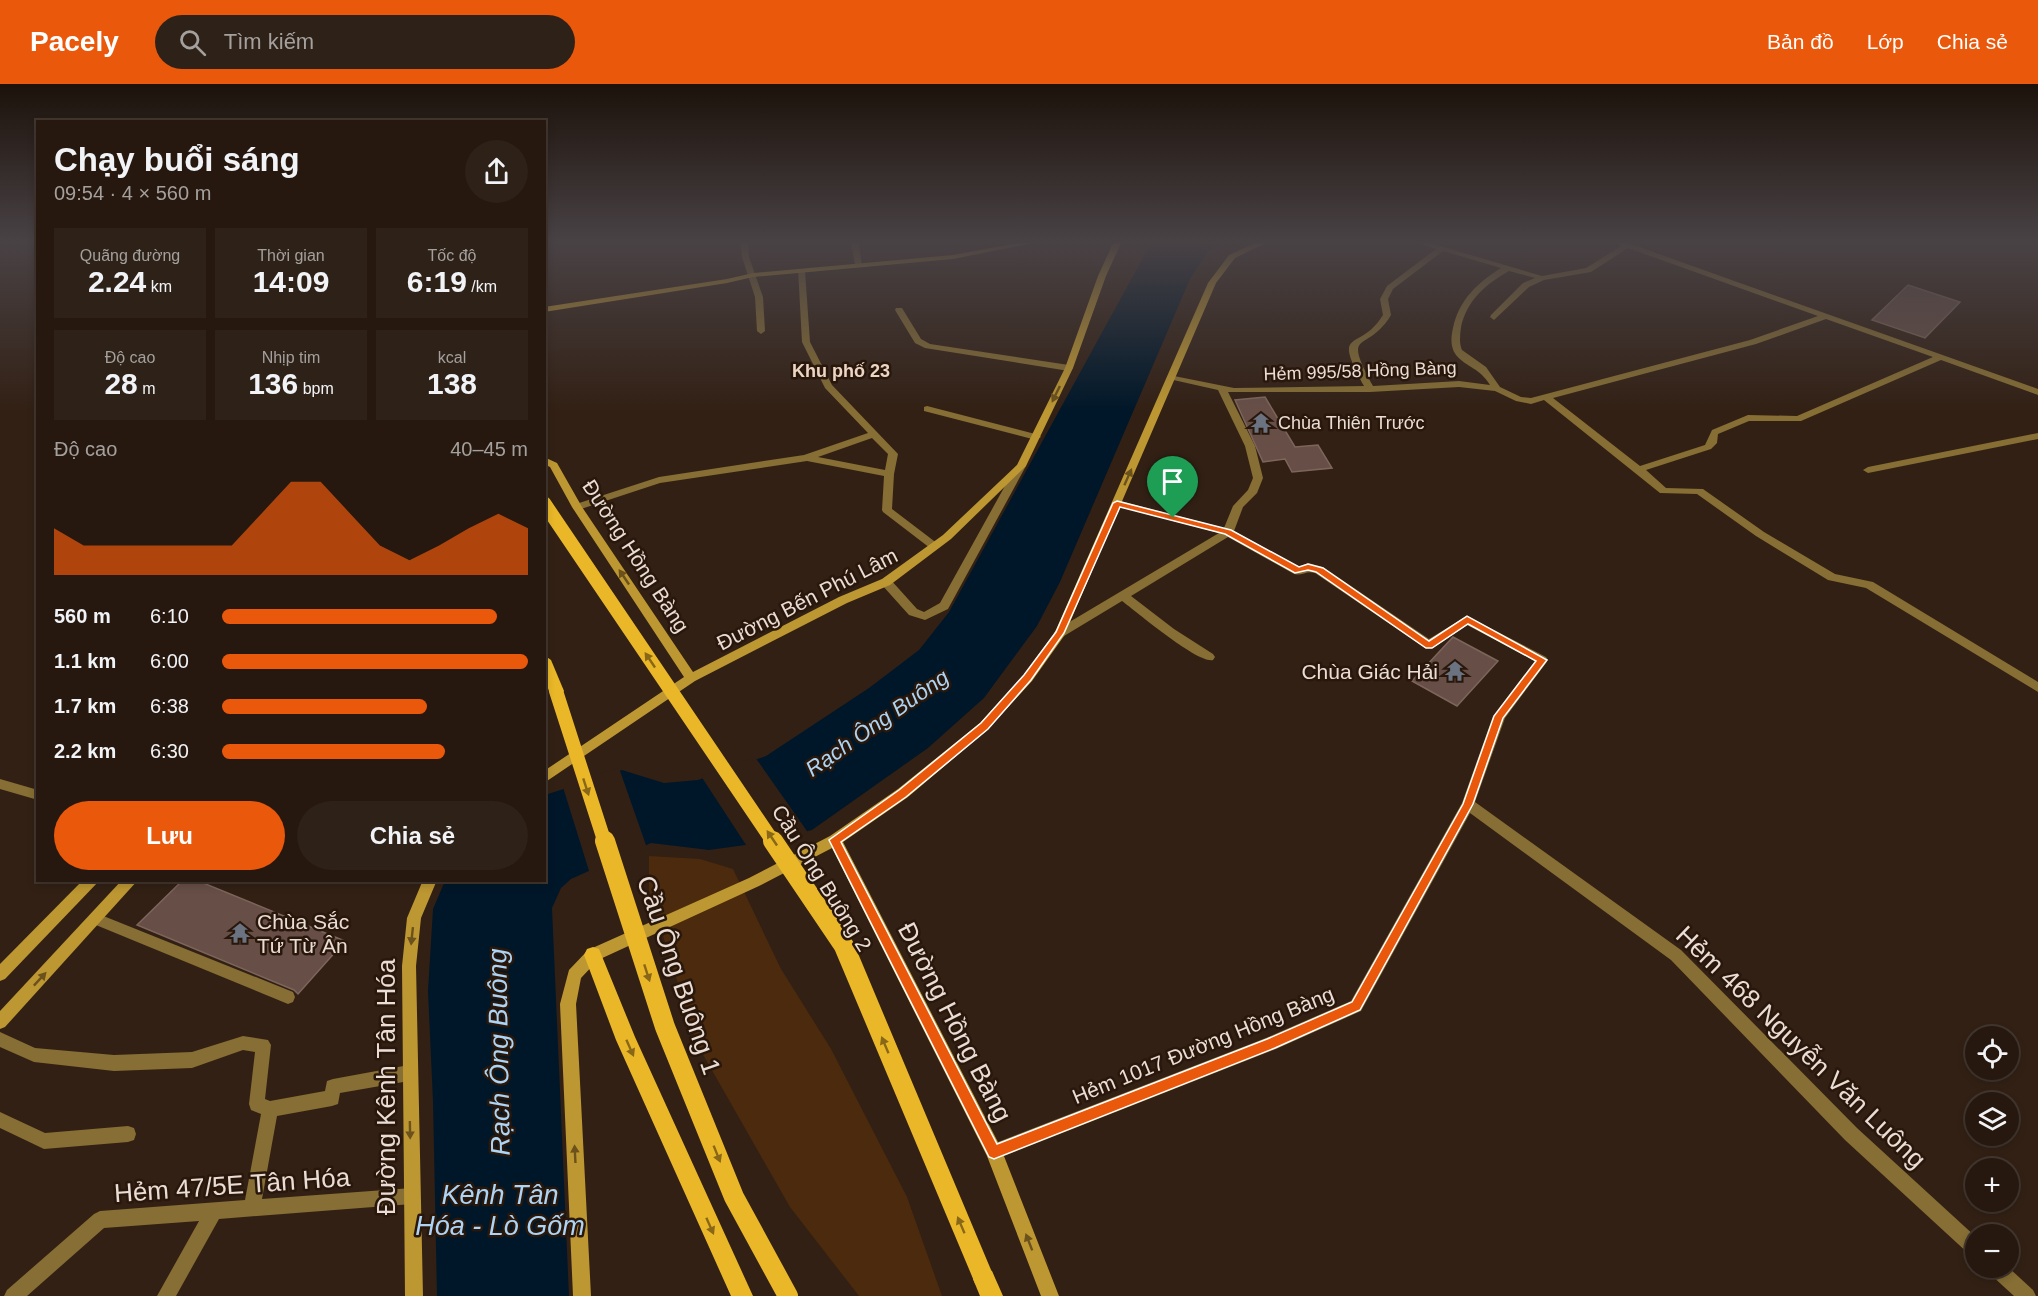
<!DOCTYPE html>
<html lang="vi">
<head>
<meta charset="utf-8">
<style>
  :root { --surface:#26180f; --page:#2e2118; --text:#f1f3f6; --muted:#a4a09e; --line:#42372f; --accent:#ea580c }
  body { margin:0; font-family:Helvetica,sans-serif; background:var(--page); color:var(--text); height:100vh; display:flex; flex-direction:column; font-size:22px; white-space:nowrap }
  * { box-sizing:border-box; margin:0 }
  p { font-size:20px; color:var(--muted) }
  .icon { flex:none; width:33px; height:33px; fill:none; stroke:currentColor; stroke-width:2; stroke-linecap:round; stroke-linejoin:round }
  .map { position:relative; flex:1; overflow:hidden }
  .sheet { position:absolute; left:36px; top:36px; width:510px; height:762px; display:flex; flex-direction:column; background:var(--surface); border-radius:0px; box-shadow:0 3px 9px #0003,0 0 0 2px var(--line) }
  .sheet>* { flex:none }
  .controls { position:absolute; left:1965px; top:942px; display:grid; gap:12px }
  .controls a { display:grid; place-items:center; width:54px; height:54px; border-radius:50%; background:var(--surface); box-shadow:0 3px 9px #0003,0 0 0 2px var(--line); font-size:30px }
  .pin { position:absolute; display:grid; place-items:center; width:51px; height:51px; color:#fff; margin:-62px -26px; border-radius:50% 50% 50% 0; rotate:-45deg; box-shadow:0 0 6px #0007 }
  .pin .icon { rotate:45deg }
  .round { display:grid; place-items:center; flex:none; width:63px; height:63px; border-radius:32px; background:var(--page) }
  .summary { display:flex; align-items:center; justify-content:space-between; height:102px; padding:0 18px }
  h1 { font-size:33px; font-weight:800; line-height:45px }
  .figures { display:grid; grid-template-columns:repeat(3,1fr); gap:9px; height:102px; padding:6px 18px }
  .figures div { display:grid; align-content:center; border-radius:0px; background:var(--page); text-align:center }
  .figures b { font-size:30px; font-weight:800 }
  .figures small { font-size:16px; font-weight:400 }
  .figures p { font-size:16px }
  .chart { height:168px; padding:12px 18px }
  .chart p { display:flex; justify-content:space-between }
  .chart svg { width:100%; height:108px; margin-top:6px; fill:var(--accent); opacity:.7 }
  .primary-button { display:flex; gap:12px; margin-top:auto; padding:12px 18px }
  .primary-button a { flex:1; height:69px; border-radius:36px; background:var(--accent); color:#fff; font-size:24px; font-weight:800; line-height:69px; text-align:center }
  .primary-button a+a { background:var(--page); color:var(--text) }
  ul { padding:0 18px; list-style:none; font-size:20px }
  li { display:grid; grid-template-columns:96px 72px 1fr; align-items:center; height:45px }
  li i { height:15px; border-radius:8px; background:var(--accent) }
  header { display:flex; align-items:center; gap:36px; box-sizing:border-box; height:84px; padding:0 30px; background:var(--accent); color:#fff }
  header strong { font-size:28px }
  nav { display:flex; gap:33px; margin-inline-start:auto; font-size:21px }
  .search { width:420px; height:54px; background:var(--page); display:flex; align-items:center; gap:15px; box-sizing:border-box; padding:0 21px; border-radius:33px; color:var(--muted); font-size:22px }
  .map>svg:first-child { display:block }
  .green { fill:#4c2a0d }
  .water { fill:#001729 }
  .pier { fill:#322014 }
  .building { fill:#674f47; stroke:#7d655c; stroke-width:1.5 }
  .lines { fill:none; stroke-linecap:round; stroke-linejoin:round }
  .street { fill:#866e34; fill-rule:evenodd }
  .secondary { fill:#bd9732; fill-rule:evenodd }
  .primary { fill:#e9b728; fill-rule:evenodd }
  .primary-bridge-far1 { stroke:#e9b728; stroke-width:14 }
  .primary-bridge { stroke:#e9b728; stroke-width:20 }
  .oneway { fill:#6b511c }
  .oneway2 { fill:#886719 }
  .route { fill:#ea580c; stroke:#fff; stroke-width:1.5; fill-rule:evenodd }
  .labels { text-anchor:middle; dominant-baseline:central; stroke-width:5; stroke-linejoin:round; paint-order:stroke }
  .far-neighbourhood-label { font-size:18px; font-weight:bold; fill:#edd5c4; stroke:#28170a }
  .far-street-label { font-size:18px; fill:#eaddd5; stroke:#28170a }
  .far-poi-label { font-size:18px; fill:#eaddd5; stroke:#28170a; text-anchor:start }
  .street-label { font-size:21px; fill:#eaddd5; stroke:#28170a }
  .poi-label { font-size:21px; fill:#eaddd5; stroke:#28170a; text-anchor:end }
  .water-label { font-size:22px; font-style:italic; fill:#add4f4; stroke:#28170a }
  .near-street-label { font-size:26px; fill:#eaddd5; stroke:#28170a }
  .near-water-label { font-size:27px; font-style:italic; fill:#add4f4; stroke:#28170a }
</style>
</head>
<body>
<header>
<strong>Pacely</strong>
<div class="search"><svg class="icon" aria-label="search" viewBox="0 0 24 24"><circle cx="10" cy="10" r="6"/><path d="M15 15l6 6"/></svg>Tìm kiếm</div>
<nav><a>Bản đồ</a><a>Lớp</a><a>Chia sẻ</a></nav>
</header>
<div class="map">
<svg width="2038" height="1212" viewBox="0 0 2038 1212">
  <rect width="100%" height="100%" fill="#322014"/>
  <polygon class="green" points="649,772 700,775 733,785 781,885 831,965 907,1113 942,1212 859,1212 790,1123 697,960 649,807"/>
  <polygon class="water" points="1151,159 1221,159 1209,166 1190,195 1060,498 1037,542 984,614 928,664 812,746 760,759 709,766 651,759 571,795 561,804 552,824 569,1212 437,1212 433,1018 428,907 433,825 445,797 544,796 545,711 622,686 664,699 698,696 766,672 869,604 919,566 949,528"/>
  <g class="pier">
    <polygon points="755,673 809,750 748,764 701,692"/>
    <polygon points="619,684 647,764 590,790 562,700"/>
  </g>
  <g class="building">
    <polygon points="1908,201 1960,218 1925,254 1872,236"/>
    <polygon points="1265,313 1295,363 1318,361 1332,384 1292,388 1285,375 1263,378 1235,316"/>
    <polygon points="1453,553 1498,577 1457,622 1412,597"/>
    <polygon points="183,796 196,796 345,857 298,910 294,906 137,841"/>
  </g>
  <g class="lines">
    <g class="street">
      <polygon points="740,159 748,159 749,173 763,213 765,247 761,250 757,247 755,213 742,173"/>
      <polygon points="851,159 859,159 862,183 855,181"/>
      <path d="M 1419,159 L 1430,159 L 1542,192 L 1586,184 L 1621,162 L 1616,159 L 1628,159 L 2038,305 L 2038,311 L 1941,276 L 1801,337 L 1749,337 L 1718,350 L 1717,359 L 1711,365 L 1646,386 L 1666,404 L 1703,405 L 1764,448 L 1835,490 L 1873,498 L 2038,598 L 2038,608 L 1866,504 L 1828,496 L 1756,452 L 1697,410 L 1660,409 L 1544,316 L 1531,320 L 1516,317 L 1495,307 L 1459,303 L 1370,308 L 1228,308 L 1255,362 L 1263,394 L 1257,409 L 1243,423 L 1234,447 L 1299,483 L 1308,479 L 1323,483 L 1429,555 L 1467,532 L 1546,573 L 1548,576 L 1546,579 L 1505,634 L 1475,718 L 1681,866 L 1857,1044 L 1976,1153 L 1976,1174 L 1970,1171 L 1845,1056 L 1671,876 L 1470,729 L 1361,927 L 1276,965 L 994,1076 L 988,1074 L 986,1068 L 988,1062 L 1266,954 L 1351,917 L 1462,719 L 1493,632 L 1535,577 L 1467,541 L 1433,564 L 1425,564 L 1315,489 C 1307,486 1302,492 1294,490 L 1228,453 L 1131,512 L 1174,545 L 1213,570 L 1215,573 L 1213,576 C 1198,580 1137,528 1122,517 L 1064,552 L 1060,553 L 1054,549 L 1056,546 L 1219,449 L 1113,421 L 1113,417 L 1117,416 L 1224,444 L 1233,422 L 1248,406 L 1253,394 L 1245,362 L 1218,306 L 1169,295 L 1169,291 L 1234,304 L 1364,302 C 1331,241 1359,270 1383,231 L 1380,215 L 1387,202 L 1436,165 ZM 1628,164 L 1818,232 L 1750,256 L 1531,314 L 1521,313 L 1500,303 L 1486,283 L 1462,266 C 1459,259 1460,251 1461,243 C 1467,216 1486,200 1509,187 L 1535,194 L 1523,199 L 1491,231 L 1490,233 L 1494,236 L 1529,203 L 1544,196 L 1591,188 ZM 1443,167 L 1501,184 C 1477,199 1459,216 1453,244 C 1451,253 1450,263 1456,271 C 1467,284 1479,283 1490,301 L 1459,297 L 1373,302 C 1341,243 1367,271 1391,231 L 1388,215 L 1393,205 ZM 1826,235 L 1933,273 L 1797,332 L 1748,331 L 1712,346 L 1705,361 L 1640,382 L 1553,314 L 1756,260 Z"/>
      <path d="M 798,185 L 805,187 L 810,258 L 832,301 L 898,370 L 894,390 L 892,425 L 938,460 L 939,462 L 938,464 L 930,464 L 883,428 L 882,426 L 884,392 L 807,377 L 660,399 L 581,425 L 573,425 L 573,421 L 659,393 L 804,371 L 868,349 L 825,304 L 802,258 ZM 872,354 L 888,370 L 885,386 L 818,373 Z"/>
      <polygon points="896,224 902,224 921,255 930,260 1069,281 1073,284 1069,287 925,264 915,259 895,226"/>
      <polygon points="927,322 1039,351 1041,353 1036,356 924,327 924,323"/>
      <polygon points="2038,349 2038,355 1868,389 1863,386 1868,383"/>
      <polygon points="1021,379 1026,382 948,525 925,536 909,531 882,501 881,498 882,495 890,495 917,525 924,528 940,519 1016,382"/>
      <polygon points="0,695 38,706 38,716 0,705"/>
      <polygon points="96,829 293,908 295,913 293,918 288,920 91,839 89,835 91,831"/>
      <polygon points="0,948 35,964 114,971 192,968 243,952 268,956 271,961 265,1015 270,1017 325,1007 327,997 333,995 409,981 415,984 417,989 415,994 409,997 340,1009 338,1020 332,1022 277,1032 262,1115 412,1104 418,1106 420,1112 418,1118 412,1120 219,1135 176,1212 157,1212 199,1137 104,1144 27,1212 4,1212 7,1206 94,1130 100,1127 245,1116 261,1030 251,1026 249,1020 255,968 243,966 192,984 114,987 34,978 0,963"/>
      <polygon points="0,1028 45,1049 128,1042 134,1044 136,1050 134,1056 128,1058 44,1065 0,1044"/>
      <polygon points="2008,1183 2033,1206 2036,1212 2014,1212 1990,1190 1987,1184"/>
    </g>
    <g class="secondary">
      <polygon points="1018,159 1033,159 953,175 753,193 727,199 544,228 544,223 727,195 753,189 953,171"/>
      <polygon points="1113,159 1121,159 1106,192 1073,284 1026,382 951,455 890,501 847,519 695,597 544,699 544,687 684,593 572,423 550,383 544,380 544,373 557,379 582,423 693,588 839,513 882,495 943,451 1017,381 1065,284 1098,192"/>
      <polygon points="1255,159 1266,159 1235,174 1216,199 1064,552 1032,597 988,645 908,713 843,758 1000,1062 1059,1212 1041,1212 987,1072 832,764 759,802 598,876 581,894 576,920 591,1212 573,1212 560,920 569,886 588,866 749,794 830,752 898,705 980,639 1024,591 1055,548 1208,199 1229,171"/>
      <polygon points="83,796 100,796 5,895 0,897 0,880"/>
      <polygon points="122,796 138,796 5,943 0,945 0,927"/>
      <polygon points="423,796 437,796 421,834 416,882 423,1212 405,1212 402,882 407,834"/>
    </g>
    <g class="primary">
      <path d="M 544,571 L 551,576 L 564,607 L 561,611 L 551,611 C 544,598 544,586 544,571 Z"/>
      <polygon points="593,863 599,865 635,953 753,1212 731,1212 616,956 584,871 587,865"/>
      <polygon points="984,1184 992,1187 1003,1212 980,1212 973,1195 976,1187"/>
    </g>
    <g class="primary-bridge-far1">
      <polyline points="544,419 774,759"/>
      <polyline points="556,607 605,759"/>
    </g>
    <g class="primary-bridge">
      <polyline points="605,757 665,943 734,1113 788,1212"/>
      <polyline points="773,757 844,862 984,1195"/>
    </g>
  </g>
  <defs><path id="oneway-solid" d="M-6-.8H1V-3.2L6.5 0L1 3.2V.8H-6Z" transform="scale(1.5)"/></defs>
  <g class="oneway">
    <use href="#oneway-solid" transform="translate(1056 310) rotate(116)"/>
    <use href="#oneway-solid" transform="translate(1128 393) rotate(-66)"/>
    <use href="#oneway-solid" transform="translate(624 493) rotate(-124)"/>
    <use href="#oneway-solid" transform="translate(412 852) rotate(96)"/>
    <use href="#oneway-solid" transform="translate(40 895) rotate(-47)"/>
    <use href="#oneway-solid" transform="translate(410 1046) rotate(89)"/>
    <use href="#oneway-solid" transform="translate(575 1070) rotate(-93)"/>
    <use href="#oneway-solid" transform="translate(1029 1158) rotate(-111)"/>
  </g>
  <g class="oneway2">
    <use href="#oneway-solid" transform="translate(650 576) rotate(-124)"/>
    <use href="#oneway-solid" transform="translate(586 703) rotate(72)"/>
    <use href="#oneway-solid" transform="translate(772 754) rotate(-124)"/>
    <use href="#oneway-solid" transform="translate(647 889) rotate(72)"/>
    <use href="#oneway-solid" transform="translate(885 961) rotate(-113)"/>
    <use href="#oneway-solid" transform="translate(630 964) rotate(66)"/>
    <use href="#oneway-solid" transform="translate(717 1070) rotate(68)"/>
    <use href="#oneway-solid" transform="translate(961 1141) rotate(-113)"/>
    <use href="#oneway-solid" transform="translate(710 1142) rotate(66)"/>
  </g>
  <linearGradient id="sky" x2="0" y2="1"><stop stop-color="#1c120b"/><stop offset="0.48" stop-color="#494245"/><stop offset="1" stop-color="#494245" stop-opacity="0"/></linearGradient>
  <rect width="2038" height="328" fill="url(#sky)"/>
  <path class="route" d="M 1117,417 L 1231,446 L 1299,483 L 1308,480 L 1323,484 L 1429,557 L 1467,532 L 1547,576 L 1503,634 L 1473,720 L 1360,926 L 1275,964 L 994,1075 L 989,1073 L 829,756 L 899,706 L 981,639 L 1024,591 L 1056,548 L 1113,419 ZM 1120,423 L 1225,450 L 1295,489 L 1308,486 L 1316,488 L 1426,564 L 1432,564 L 1468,540 L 1536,577 L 1494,632 L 1463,720 L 1352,918 L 1267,955 L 997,1060 L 841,758 L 906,713 L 988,645 L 1031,596 L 1064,549 Z"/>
  <defs>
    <g id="temple-bare" transform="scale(1.62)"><path d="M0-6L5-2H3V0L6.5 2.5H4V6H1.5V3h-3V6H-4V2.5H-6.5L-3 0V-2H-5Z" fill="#6b7280" stroke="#28170a" stroke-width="2.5" paint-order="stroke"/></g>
  </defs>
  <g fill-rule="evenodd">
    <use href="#temple-bare" x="1261" y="339"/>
    <use href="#temple-bare" x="1455" y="587"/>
    <use href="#temple-bare" x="240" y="849"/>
  </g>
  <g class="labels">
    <g class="far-neighbourhood-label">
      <text x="841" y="287">Khu phố 23</text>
    </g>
    <g class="far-street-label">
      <text transform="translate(1360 287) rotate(-2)">Hẻm 995/58 Hồng Bàng</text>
    </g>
    <g class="far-poi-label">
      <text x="1278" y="339">Chùa Thiên Trước</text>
    </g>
    <g class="street-label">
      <text transform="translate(636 472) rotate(57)">Đường Hồng Bàng</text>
      <text transform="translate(807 515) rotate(-27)">Đường Bến Phú Lâm</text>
      <text transform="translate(822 794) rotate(58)">Cầu Ông Buông 2</text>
      <text transform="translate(1203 961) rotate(-22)">Hẻm 1017 Đường Hồng Bàng</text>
    </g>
    <g class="poi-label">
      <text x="1438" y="587">Chùa Giác Hải</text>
      <text x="257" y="837" text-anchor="start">Chùa Sắc<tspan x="257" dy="24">Tứ Từ Ân</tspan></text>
    </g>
    <g class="water-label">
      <text transform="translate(877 639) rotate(-35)">Rạch Ông Buông</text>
    </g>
    <g class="near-street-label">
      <text transform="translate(679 891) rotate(71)">Cầu Ông Buông 1</text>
      <text transform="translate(955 938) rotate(63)">Đường Hồng Bàng</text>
      <text transform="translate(1801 963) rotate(44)">Hẻm 468 Nguyễn Văn Luông</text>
      <text transform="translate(386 1003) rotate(-90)">Đường Kênh Tân Hóa</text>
      <text transform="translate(232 1101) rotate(-4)">Hẻm 47/5E Tân Hóa</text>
    </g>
    <g class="near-water-label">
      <text transform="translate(499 968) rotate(-91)">Rạch Ông Buông</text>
      <text x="500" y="1111">Kênh Tân<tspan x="500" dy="31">Hóa - Lò Gốm</tspan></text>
    </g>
  </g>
</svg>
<div class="controls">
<a><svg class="icon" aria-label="locate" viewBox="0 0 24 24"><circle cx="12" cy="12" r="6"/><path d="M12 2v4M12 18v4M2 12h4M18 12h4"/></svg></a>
<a><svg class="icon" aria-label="layers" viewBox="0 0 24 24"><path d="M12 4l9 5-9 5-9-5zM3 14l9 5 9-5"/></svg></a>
<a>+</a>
<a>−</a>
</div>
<div class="pin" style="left:1173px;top:434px;background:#1e9e55"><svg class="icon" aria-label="arrive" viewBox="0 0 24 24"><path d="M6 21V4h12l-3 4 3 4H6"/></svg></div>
<section class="sheet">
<div class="summary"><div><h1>Chạy buổi sáng</h1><p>09:54 · 4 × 560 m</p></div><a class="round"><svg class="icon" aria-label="share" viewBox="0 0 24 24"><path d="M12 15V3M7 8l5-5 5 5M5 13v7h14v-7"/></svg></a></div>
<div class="figures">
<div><p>Quãng đường</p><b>2.24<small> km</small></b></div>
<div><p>Thời gian</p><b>14:09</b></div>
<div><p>Tốc độ</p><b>6:19<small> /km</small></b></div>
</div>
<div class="figures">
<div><p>Độ cao</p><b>28<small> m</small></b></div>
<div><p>Nhịp tim</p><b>136<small> bpm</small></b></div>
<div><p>kcal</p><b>138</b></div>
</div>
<div class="chart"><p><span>Độ cao</span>40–45 m</p>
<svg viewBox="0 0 160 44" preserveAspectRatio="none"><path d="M0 44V25L10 32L20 32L30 32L40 32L50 32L60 32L70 19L80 6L90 6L100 19L110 32L120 38L130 32L140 25L150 19L160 25V44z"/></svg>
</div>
<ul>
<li><b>560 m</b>6:10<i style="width:90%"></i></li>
<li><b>1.1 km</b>6:00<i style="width:100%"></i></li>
<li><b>1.7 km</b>6:38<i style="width:67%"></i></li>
<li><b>2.2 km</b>6:30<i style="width:73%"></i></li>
</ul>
<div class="primary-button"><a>Lưu</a><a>Chia sẻ</a></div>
</section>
</div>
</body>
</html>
